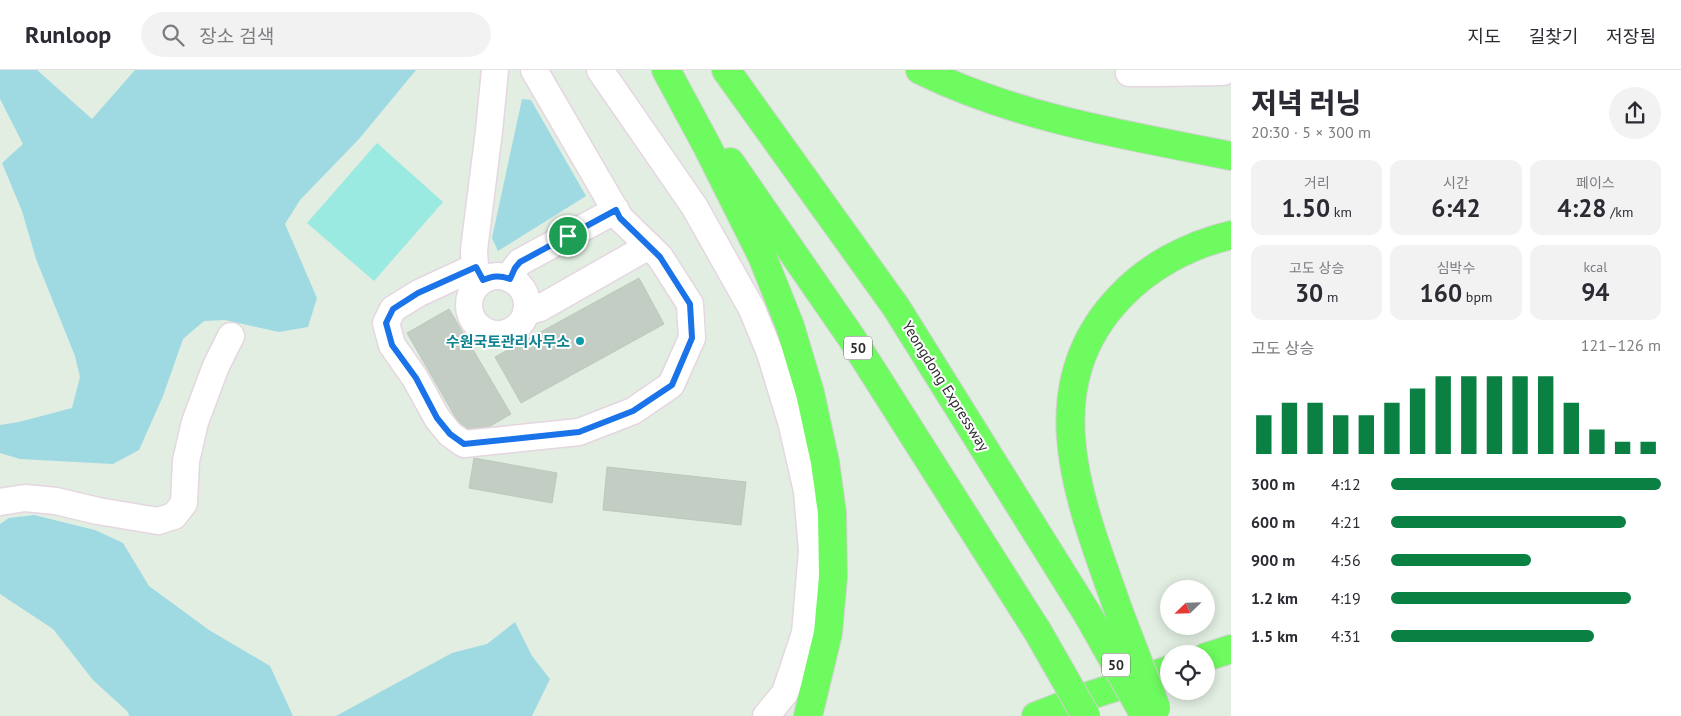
<!DOCTYPE html>
<html lang="ko">
<head>
<meta charset="utf-8">
<style>
  :root { --surface:#fff; --page:#f2f2f3; --text:#2b2b33; --muted:#7c7c81; --line:#e1e1e2; --accent:#0b8043 }
  body { margin:0; font-family:"PT Sans","Noto Sans KR",sans-serif; background:var(--page); color:var(--text); height:100vh; display:flex; flex-direction:column; font-size:19px; white-space:nowrap }
  * { box-sizing:border-box; margin:0 }
  p { font-size:16px; color:var(--muted) }
  .icon { flex:none; width:28px; height:28px; fill:none; stroke:currentColor; stroke-width:2; stroke-linecap:round; stroke-linejoin:round }
  .map { position:relative; flex:1; overflow:hidden }
  .drawer { display:flex; flex-direction:column; background:var(--surface); width:450px }
  .drawer>* { flex:none }
  .needle { width:32px; rotate:247deg }
  .tools { position:absolute; left:1160px; top:510px; display:grid; gap:10px }
  .tools a { display:grid; place-items:center; width:55px; height:55px; border-radius:50%; background:var(--surface); box-shadow:0 2px 12px #0003; font-size:25px }
  .pin { position:absolute; display:grid; place-items:center; width:42px; height:42px; color:#fff; margin:-21px; border:2px solid #fff; border-radius:50%; box-shadow:0 1px 5px #0007 }
  .round { display:grid; place-items:center; flex:none; width:52px; height:52px; border-radius:26px; background:var(--page) }
  .headline { display:flex; align-items:center; justify-content:space-between; height:85px; padding:0 20px }
  h1 { font-size:28px; font-weight:800; line-height:38px }
  .stats { display:grid; grid-template-columns:repeat(3,1fr); gap:8px; height:85px; padding:5px 20px }
  .stats div { display:grid; align-content:center; border-radius:12px; background:var(--page); text-align:center }
  .stats b { font-size:25px; font-weight:800 }
  .stats small { font-size:14px; font-weight:400 }
  .stats p { font-size:14px }
  .chart { height:140px; padding:10px 20px }
  .chart p { display:flex; justify-content:space-between }
  .chart svg { width:100%; height:90px; margin-top:5px; stroke:var(--accent); stroke-width:6 }
  ul { padding:0 20px; list-style:none; font-size:16px }
  li { display:grid; grid-template-columns:80px 60px 1fr; align-items:center; height:38px }
  li i { height:12px; border-radius:6px; background:var(--accent) }
  header { display:flex; align-items:center; gap:30px; box-sizing:border-box; height:70px; padding:0 25px; background:var(--surface); border-bottom:1px solid var(--line) }
  header strong { font-size:24px }
  nav { display:flex; gap:28px; margin-inline-start:auto; font-size:18px }
  .search { width:350px; height:45px; background:var(--page); display:flex; align-items:center; gap:12px; box-sizing:border-box; padding:0 18px; border-radius:28px; color:var(--muted); font-size:19px }
  main { display:flex; flex:1; min-height:0 }
  .map>svg:first-child { display:block }
  .green { fill:#9fdae3 }
  .pitch { fill:#9beae2 }
  .building { fill:#c3cdc3; stroke:#bacabc }
  .lines { fill:none; stroke-linecap:round; stroke-linejoin:round }
  .minor-casing { stroke:#e5d6e1; stroke-width:29 }
  .highway-casing { stroke:#d1d1d1; stroke-width:30 }
  .minor { stroke:#fff; stroke-width:26 }
  .highway { stroke:#6efb5f; stroke-width:28 }
  .highway-bridge-casing { stroke:#d1d1d1; stroke-width:30; stroke-linecap:butt }
  .highway-bridge { stroke:#6efb5f; stroke-width:28 }
  .route-casing { stroke:#fff; stroke-width:10 }
  .route { stroke:#1a73e8; stroke-width:6 }
  .culture-dot { fill:#0f9aa8; stroke:#fff; stroke-width:2 }
  .labels { text-anchor:middle; dominant-baseline:central; stroke-width:4; stroke-linejoin:round; paint-order:stroke }
  .shield { fill:#fff; stroke:#6c6c6c; stroke-width:1 }
  .shield-label { font-size:14px; font-weight:bold; fill:#2d2d2d }
  .culture-label { font-size:15px; font-weight:bold; fill:#0d838f; stroke:#fff; text-anchor:end }
  .street-label { font-size:15px; fill:#2d2d2d; stroke:#fff }
</style>
</head>
<body>
<header>
<strong>Runloop</strong>
<div class="search"><svg class="icon" aria-label="search" viewBox="0 0 24 24"><circle cx="10" cy="10" r="6"/><path d="M15 15l6 6"/></svg>장소 검색</div>
<nav><a>지도</a><a>길찾기</a><a>저장됨</a></nav>
</header>
<main>
<div class="map">
<svg width="1231" height="646" viewBox="0 0 1231 646">
  <rect width="100%" height="100%" fill="#e1eee1"/>
  <g class="green">
    <polygon points="0,0 37,0 92,49 135,0 416,0 359,69 300,130 285,154 317,228 308,257 279,262 225,250 204,251 183,269 163,326 139,380 113,394 20,389 0,383 0,355 19,352 72,338 80,307 75,286 36,189 22,141 2,93 23,74 0,29"/>
    <polygon points="522,29 531,30 586,126 498,181 492,168"/>
    <polygon points="34,445 95,460 123,473 149,516 209,560 270,596 293,646 129,646 128,642 93,610 53,559 0,524 0,454 9,448"/>
    <polygon points="515,552 532,586 550,609 532,646 336,646 452,583 487,574"/>
  </g>
  <polygon class="pitch" points="377,73 443,132 374,211 307,153"/>
  <g class="building">
    <polygon points="639,208 664,254 521,333 495,287"/>
    <polygon points="449,239 511,344 468,369 407,263"/>
    <polygon points="474,388 557,403 552,433 469,418"/>
    <polygon points="607,397 746,412 741,455 603,440"/>
  </g>
  <g class="lines">
    <g class="minor-casing">
      <g id="minor">
        <polyline points="600,0 694,136 752,239 770,283 792,355 807,421 812,481 805,563 785,623 766,646"/>
        <polyline points="1129,0 1129,3 1153,3"/>
        <polyline points="1153,0 1153,3 1223,2 1223,0"/>
        <polyline points="475,197 419,223 393,239 386,253 392,275 415,308 437,348 450,364 464,374 579,362 633,341 671,315 692,268 690,234 660,187 620,148 534,0"/>
        <circle cx="498" cy="235" r="29"/>
        <polyline points="510,209 515,198 520,192 616,140"/>
        <polyline points="483,210 475,197 474,180 489,61 495,0"/>
        <polyline points="526,242 540,238 649,176"/>
        <polyline points="0,432 25,428 56,431 98,441 158,451 174,446 184,433 186,391 195,352 216,296 231,266"/>
      </g>
    </g>
    <g class="highway-casing">
      <g id="highway">
        <polyline points="666,0 707,76 762,186 790,256 810,323 825,392 832,443 833,507 828,563 808,646"/>
        <polyline points="726,0 896,237 1088,545"/>
        <path d="M 920,0 C 1017,48 1126,65 1231,86"/>
        <polyline points="730,92 851,267 1038,562"/>
        <path d="M 1119,542 C 1083,438 1030,321 1120,227 C 1149,196 1189,175 1231,165"/>
        <polyline points="1206,587 1231,579"/>
        <polyline points="1036,646 1091,625 1169,600"/>
      </g>
    </g>
    <use href="#minor" class="minor"/>
    <use href="#highway" class="highway"/>
    <g class="highway-bridge-casing">
      <g id="highway-bridge">
        <polyline points="1119,542 1156,638"/>
        <polyline points="1088,545 1145,646"/>
        <polyline points="1038,562 1086,646"/>
      </g>
    </g>
    <use href="#highway-bridge" class="highway-bridge"/>
  </g>
  <g class="lines">
    <g class="route-casing">
      <path id="route" d="M 616,140 L 620,148 L 660,187 L 690,234 L 692,268 L 672,315 L 633,341 L 579,362 L 464,374 L 450,364 L 437,348 L 416,308 L 392,275 L 386,253 L 393,239 L 418,223 L 476,197 L 483,210 C 493,206 499,205 510,209 L 515,198 L 520,192 Z"/>
    </g>
    <use href="#route" class="route"/>
  </g>
  <circle class="culture-dot" cx="580" cy="271" r="5"/>
  <g class="labels">
    <g class="shield">
      <rect x="844" y="266.5" width="28" height="23" rx="4"/>
      <rect x="1102" y="583.5" width="28" height="23" rx="4"/>
    </g>
    <g class="shield-label">
      <text x="858" y="278">50</text>
      <text x="1116" y="595">50</text>
    </g>
    <g class="culture-label">
      <text x="570" y="271">수원국토관리사무소</text>
    </g>
    <g class="street-label">
      <text transform="translate(946 316) rotate(58)">Yeongdong Expressway</text>
    </g>
  </g>
</svg>
<div class="tools">
<a><svg class="needle" viewBox="-14 -14 28 28"><path d="M0-13l5 13h-10z" fill="#e53935"/><path d="M0 13l5-13h-10z" fill="#7c7c81"/></svg></a>
<a><svg class="icon" aria-label="locate" viewBox="0 0 24 24"><circle cx="12" cy="12" r="6"/><path d="M12 2v4M12 18v4M2 12h4M18 12h4"/></svg></a>
</div>
<div class="pin" style="left:568px;top:166px;background:#1e9e55"><svg class="icon" aria-label="arrive" viewBox="0 0 24 24"><path d="M6 21V4h12l-3 4 3 4H6"/></svg></div>
</div>
<section class="drawer">
<div class="headline"><div><h1>저녁 러닝</h1><p>20:30 · 5 × 300 m</p></div><a class="round"><svg class="icon" aria-label="share" viewBox="0 0 24 24"><path d="M12 15V3M7 8l5-5 5 5M5 13v7h14v-7"/></svg></a></div>
<div class="stats">
<div><p>거리</p><b>1.50<small> km</small></b></div>
<div><p>시간</p><b>6:42</b></div>
<div><p>페이스</p><b>4:28<small> /km</small></b></div>
</div>
<div class="stats">
<div><p>고도 상승</p><b>30<small> m</small></b></div>
<div><p>심박수</p><b>160<small> bpm</small></b></div>
<div><p>kcal</p><b>94</b></div>
</div>
<div class="chart"><p><span>고도 상승</span>121–126 m</p>
<svg viewBox="0 0 160 44" preserveAspectRatio="none"><path d="M5 44V25M15 44V19M25 44V19M35 44V25M45 44V25M55 44V19M65 44V12M75 44V6M85 44V6M95 44V6M105 44V6M115 44V6M125 44V19M135 44V32M145 44V38M155 44V38"/></svg>
</div>
<ul>
<li><b>300 m</b>4:12<i style="width:100%"></i></li>
<li><b>600 m</b>4:21<i style="width:87%"></i></li>
<li><b>900 m</b>4:56<i style="width:52%"></i></li>
<li><b>1.2 km</b>4:19<i style="width:89%"></i></li>
<li><b>1.5 km</b>4:31<i style="width:75%"></i></li>
</ul>
</section>
</main>
</body>
</html>
